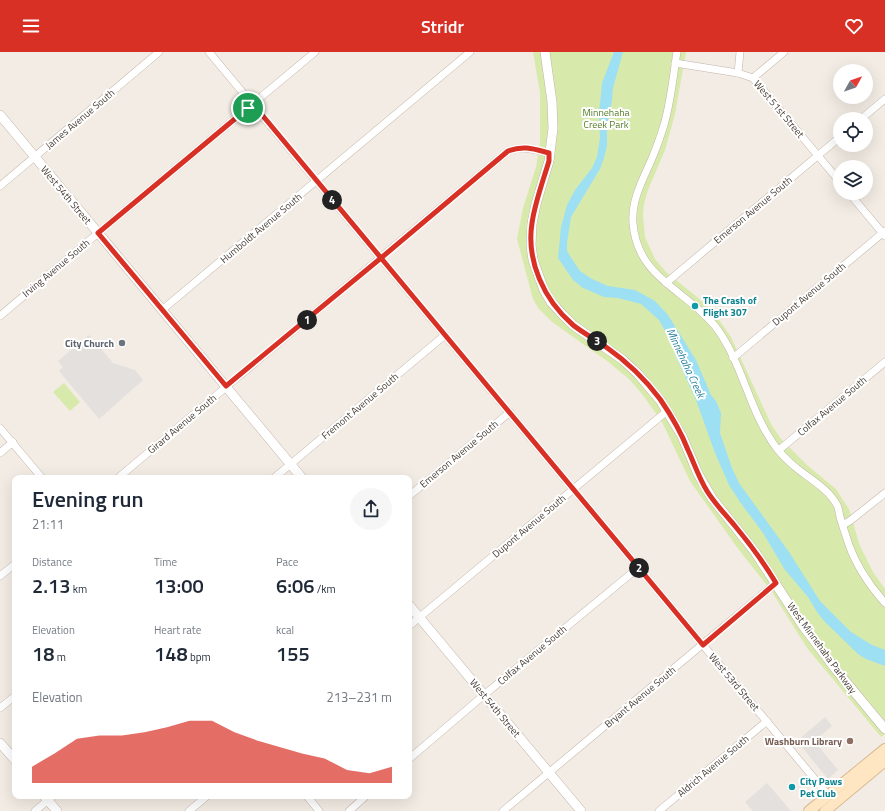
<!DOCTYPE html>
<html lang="en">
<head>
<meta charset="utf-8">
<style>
  :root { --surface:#fff; --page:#f6f6f7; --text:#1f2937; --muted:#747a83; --accent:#d93025 }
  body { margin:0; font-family:"Titillium Web",sans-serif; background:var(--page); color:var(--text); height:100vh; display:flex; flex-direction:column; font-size:15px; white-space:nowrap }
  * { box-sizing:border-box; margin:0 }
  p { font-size:13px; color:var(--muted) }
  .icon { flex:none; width:22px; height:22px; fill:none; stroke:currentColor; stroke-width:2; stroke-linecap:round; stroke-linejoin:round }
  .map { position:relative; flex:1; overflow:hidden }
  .sheet { position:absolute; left:12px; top:423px; width:400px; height:324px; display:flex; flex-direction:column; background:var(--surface); border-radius:8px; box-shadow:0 4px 16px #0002 }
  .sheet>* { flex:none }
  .needle { width:26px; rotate:50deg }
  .fabs { position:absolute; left:833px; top:12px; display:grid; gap:8px }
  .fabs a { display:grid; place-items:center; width:40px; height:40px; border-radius:50%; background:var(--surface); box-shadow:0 4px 16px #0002; font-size:20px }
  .pin { position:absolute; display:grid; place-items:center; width:34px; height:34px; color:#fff; margin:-17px; border:2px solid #fff; border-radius:50%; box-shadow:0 1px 4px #0007 }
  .km { position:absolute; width:20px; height:20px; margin:-10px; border-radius:50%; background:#222; color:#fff; font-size:11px; line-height:20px; text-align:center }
  .round { display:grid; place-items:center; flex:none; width:42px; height:42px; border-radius:21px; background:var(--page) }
  .head { display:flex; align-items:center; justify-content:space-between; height:68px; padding:0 20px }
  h1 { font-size:22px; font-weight:600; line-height:30px }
  .stats { display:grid; grid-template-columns:repeat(3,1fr); gap:6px; height:68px; padding:4px 20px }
  .stats div { display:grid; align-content:center }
  .stats b { font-size:20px; font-weight:600 }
  .stats small { font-size:11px; font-weight:400 }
  .stats p { font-size:11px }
  .chart { height:112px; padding:8px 20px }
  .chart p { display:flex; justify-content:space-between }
  .chart svg { width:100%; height:72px; margin-top:4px; fill:var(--accent); opacity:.7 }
  header { display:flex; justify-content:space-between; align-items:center; height:52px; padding:0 20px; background:var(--accent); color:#fff; font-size:18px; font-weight:600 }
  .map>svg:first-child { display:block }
  .green { fill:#d8eaab }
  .parking { fill:#e3e0dd }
  .water { fill:#9ddff3 }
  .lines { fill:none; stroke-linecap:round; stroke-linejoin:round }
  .minor-casing { stroke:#c2b5aa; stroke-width:8 }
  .tertiary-casing { stroke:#c2b5aa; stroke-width:10 }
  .secondary-casing { stroke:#d9bb94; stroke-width:12 }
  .minor { stroke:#fff; stroke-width:7 }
  .tertiary { stroke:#fff; stroke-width:9 }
  .secondary { stroke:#ffe6c2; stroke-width:10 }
  .route-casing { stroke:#fff; stroke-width:8 }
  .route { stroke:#d93025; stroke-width:5 }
  .culture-dot { fill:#0f9aa8; stroke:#fff; stroke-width:1.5 }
  .worship-dot { fill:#6b7280; stroke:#fff; stroke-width:1.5 }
  .education-dot { fill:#8d6e63; stroke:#fff; stroke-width:1.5 }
  .labels { text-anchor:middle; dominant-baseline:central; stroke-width:4; stroke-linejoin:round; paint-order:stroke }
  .street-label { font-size:10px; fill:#463c34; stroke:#fff }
  .park-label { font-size:10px; fill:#537a25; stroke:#fff }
  .culture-label { font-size:10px; font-weight:bold; fill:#0d838f; stroke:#fff; text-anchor:start }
  .worship-label { font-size:10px; font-weight:bold; fill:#5b616d; stroke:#fff; text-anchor:end }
  .education-label { font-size:10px; font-weight:bold; fill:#785e54; stroke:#fff; text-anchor:end }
  .water-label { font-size:11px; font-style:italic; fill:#25809d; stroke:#fff }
</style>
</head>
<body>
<header><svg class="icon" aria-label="menu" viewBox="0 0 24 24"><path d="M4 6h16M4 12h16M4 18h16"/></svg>Stridr<svg class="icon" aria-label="heart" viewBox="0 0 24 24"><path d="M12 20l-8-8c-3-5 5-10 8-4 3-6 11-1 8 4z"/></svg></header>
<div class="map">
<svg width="885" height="759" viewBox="0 0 885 759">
  <rect width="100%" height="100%" fill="#f3ece4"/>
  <g class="green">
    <polygon points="533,0 686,0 675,62 665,98 648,138 644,152 643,164 645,185 655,207 666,220 697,245 715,262 731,285 771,372 781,387 807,413 836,437 843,448 849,457 860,494 873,520 885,537 885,682 881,685 807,596 772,540 736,494 690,429 662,370 642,342 629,327 607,309 552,270 538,256 533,247 517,187 523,156 536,115 540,92 540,41"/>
    <polygon points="64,331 80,350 70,359 53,340"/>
  </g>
  <g class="parking">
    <polygon points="89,283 113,311 135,318 143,328 99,367 59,319 63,315 58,309"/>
    <polygon points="825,665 832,674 814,689 838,718 828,727 797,689"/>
    <polygon points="767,731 791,759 753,759 745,750"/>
  </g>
  <polygon class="water" points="614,0 623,0 613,36 612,48 607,75 607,94 604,106 600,117 571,165 567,191 567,199 570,204 580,219 592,227 608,234 635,238 655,249 668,263 696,308 711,343 716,349 721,361 720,381 732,416 739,431 789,500 820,549 851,580 872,593 885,598 885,614 866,607 858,602 824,569 817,560 808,545 785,518 763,481 740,450 729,433 715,401 696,348 677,307 671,290 659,268 641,252 618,246 604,245 583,236 573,228 558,206 561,175 567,153 575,138 592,116 597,105 600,86 599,60 601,42 602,31"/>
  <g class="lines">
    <g class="minor-casing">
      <g id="minor">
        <polyline points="209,0 828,743"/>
        <path d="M 677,0 C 673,25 671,49 664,73 C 661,83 657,94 653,104 C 644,126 631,147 633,171 C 637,226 685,237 715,274 C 743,310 749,361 778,398 C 784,405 791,412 799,418 C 812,428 829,438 837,453 C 839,457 839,461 840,465 C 843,475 846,484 849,493 C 856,513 871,535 885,551"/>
        <polyline points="675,11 738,21 753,26 840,130"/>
        <polyline points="738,21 740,0"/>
        <polyline points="753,26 784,0"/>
        <polyline points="861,67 885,47"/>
        <polyline points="0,134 159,0"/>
        <polyline points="849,141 885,184"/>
        <polyline points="666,231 840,85"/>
        <polyline points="162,258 470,0"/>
        <polyline points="0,264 98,181 315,0"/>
        <polyline points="733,306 885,179"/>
        <polyline points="0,376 42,426"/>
        <polyline points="779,398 885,310"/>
        <polyline points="0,401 13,390"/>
        <path d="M 118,426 L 232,330 L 508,99 C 524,93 534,98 549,101"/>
        <polyline points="274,426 445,283"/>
        <polyline points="409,444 510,360"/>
        <polyline points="843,473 851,468 885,441"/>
        <polyline points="0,524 15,512"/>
        <polyline points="409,574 667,359"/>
        <polyline points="0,656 15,644"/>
        <polyline points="409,707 484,643 639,515"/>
        <polyline points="307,744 319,759"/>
        <polyline points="35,759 53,744"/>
        <polyline points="189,759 207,744"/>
        <polyline points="349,759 366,744"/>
        <polyline points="503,759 776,531"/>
        <polyline points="659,759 767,669"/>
      </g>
    </g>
    <g class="tertiary-casing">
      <g id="tertiary">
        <polyline points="545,0 552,50 553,76 549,109 536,152 532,172 531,193 533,208 544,238 551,250 563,263 573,273 623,308 638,322 660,348 682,384 698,422 712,446 755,500 803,574 837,619 885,677"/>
        <polyline points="0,63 302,426"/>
        <polyline points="409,553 581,759"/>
        <polyline points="0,691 15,708"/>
        <polyline points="44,744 57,759"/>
      </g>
    </g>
    <g class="secondary-casing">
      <g id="secondary">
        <polyline points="809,759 885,697"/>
        <polyline points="825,759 885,709"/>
      </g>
    </g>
    <use href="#minor" class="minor"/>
    <use href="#tertiary" class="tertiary"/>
    <use href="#secondary" class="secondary"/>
  </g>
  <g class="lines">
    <g class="route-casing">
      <path id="route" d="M 248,56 L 98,181 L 226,334 L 381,206 L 703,593 L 776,531 C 764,511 750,492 735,474 C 726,463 715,452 707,439 C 699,426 694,411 688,398 C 681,380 671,363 660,347 C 645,327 626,309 606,295 C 595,287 583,281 573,273 C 544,248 526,209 532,171 C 535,150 543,129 549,109 L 549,101 C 534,97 524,93 508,99 L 381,206 L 253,52 L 248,56"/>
    </g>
    <use href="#route" class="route"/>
  </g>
  <g class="culture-dot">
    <circle cx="695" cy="254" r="4"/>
    <circle cx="792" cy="735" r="4"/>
  </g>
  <circle class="worship-dot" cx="122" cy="291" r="4"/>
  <circle class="education-dot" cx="850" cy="689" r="4"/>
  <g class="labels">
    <g class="street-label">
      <text transform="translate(779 57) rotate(50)">West 51st Street</text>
      <text transform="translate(80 67) rotate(-40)">James Avenue South</text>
      <text transform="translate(66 143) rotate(50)">West 54th Street</text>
      <text transform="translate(753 158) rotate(-40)">Emerson Avenue South</text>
      <text transform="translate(261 176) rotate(-40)">Humboldt Avenue South</text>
      <text transform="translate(56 216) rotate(-40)">Irving Avenue South</text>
      <text transform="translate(809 242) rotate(-40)">Dupont Avenue South</text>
      <text transform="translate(360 354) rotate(-40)">Fremont Avenue South</text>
      <text transform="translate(832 354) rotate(-40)">Colfax Avenue South</text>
      <text transform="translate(182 372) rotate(-40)">Girard Avenue South</text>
      <text transform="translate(459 402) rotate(-40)">Emerson Avenue South</text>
      <text transform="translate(529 474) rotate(-40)">Dupont Avenue South</text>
      <text transform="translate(822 596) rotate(54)">West Minnehaha Parkway</text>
      <text transform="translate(532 603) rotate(-40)">Colfax Avenue South</text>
      <text transform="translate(734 630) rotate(50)">West 53rd Street</text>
      <text transform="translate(640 645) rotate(-40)">Bryant Avenue South</text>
      <text transform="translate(495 656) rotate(50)">West 54th Street</text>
      <text transform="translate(713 714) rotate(-40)">Aldrich Avenue South</text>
    </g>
    <g class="park-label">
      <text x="606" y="60">Minnehaha<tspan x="606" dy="12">Creek Park</tspan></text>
    </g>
    <g class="culture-label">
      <text x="703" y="248">The Crash of<tspan x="703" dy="12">Flight 307</tspan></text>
      <text x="800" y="729">City Paws<tspan x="800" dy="12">Pet Club</tspan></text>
    </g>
    <g class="worship-label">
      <text x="114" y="291">City Church</text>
    </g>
    <g class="education-label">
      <text x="842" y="689">Washburn Library</text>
    </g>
    <g class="water-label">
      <text transform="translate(686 311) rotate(65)">Minnehaha Creek</text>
    </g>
  </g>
</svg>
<div class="fabs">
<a><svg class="needle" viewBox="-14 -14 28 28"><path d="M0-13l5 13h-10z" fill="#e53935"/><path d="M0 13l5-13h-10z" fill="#747a83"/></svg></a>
<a><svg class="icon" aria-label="locate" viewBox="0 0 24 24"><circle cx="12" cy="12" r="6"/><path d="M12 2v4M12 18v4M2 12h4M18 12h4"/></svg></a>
<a><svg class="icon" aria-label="layers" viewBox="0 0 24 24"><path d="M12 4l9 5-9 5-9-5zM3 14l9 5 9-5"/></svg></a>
</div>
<div class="pin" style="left:248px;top:56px;background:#1e9e55"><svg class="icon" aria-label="arrive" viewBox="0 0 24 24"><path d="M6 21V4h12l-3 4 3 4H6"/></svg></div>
<b class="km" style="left:307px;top:268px">1</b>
<b class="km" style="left:639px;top:516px">2</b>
<b class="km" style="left:597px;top:289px">3</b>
<b class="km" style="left:332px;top:148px">4</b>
<section class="sheet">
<div class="head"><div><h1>Evening run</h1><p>21:11</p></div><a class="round"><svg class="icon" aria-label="share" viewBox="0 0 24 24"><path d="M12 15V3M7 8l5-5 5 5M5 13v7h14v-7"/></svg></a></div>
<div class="stats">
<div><p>Distance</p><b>2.13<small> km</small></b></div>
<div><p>Time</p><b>13:00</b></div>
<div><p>Pace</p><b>6:06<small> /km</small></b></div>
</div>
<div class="stats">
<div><p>Elevation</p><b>18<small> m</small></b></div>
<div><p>Heart rate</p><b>148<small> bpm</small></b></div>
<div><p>kcal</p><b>155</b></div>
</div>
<div class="chart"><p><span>Elevation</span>213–231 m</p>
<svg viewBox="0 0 160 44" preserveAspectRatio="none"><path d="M0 44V34L10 26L20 17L30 15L40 15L50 13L60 10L70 6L80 6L90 13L100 18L110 22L120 26L130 29L140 36L150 38L160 34V44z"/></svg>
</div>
</section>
</div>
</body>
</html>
